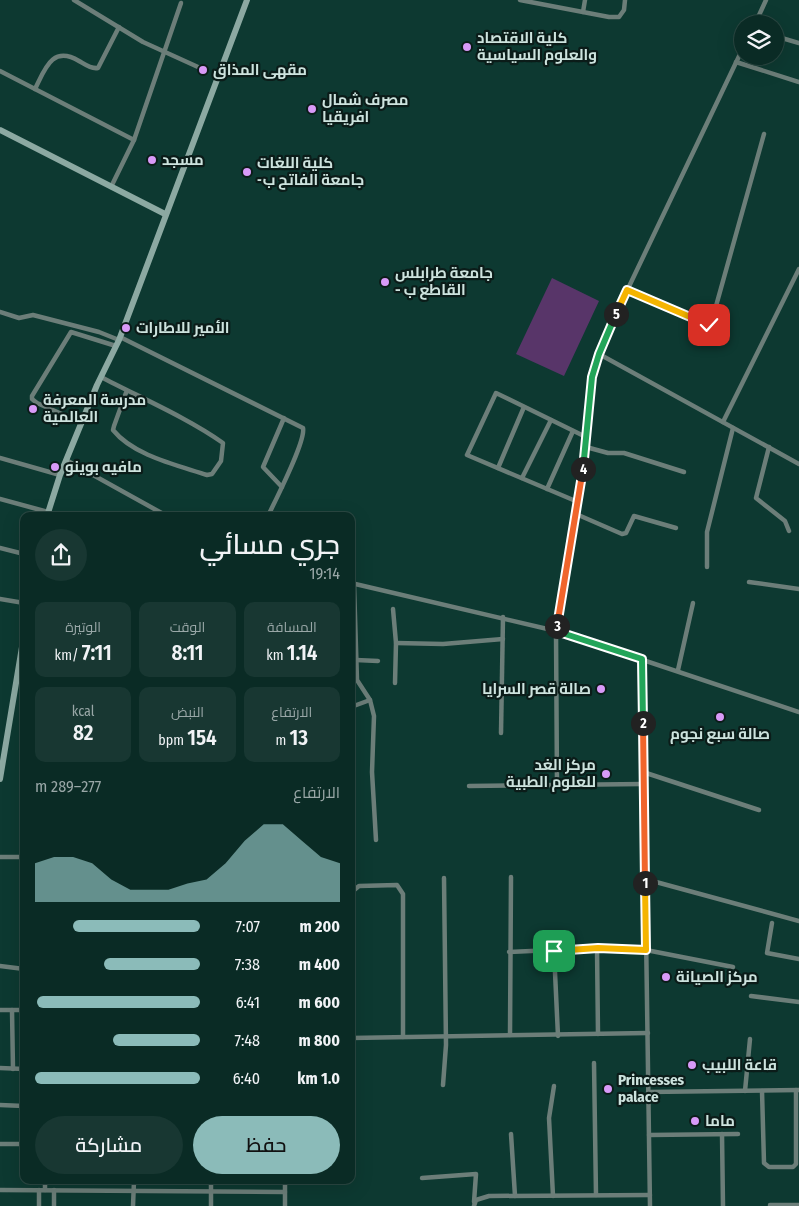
<!DOCTYPE html>
<html lang="ar">
<head>
<meta charset="utf-8">
<style>
  :root { --surface:#0a2b25; --page:#183732; --text:#f1f3f6; --muted:#99a7a7; --line:#2a4742; --accent:#8bbbb9 }
  body { margin:0; font-family:"Fira Sans Condensed",Cairo,sans-serif; background:var(--page); color:var(--text); direction:rtl; height:100vh; display:flex; flex-direction:column; font-size:19px; white-space:nowrap }
  * { box-sizing:border-box; margin:0 }
  p { font-size:16px; color:var(--muted) }
  .icon { flex:none; width:28px; height:28px; fill:none; stroke:currentColor; stroke-width:2; stroke-linecap:round; stroke-linejoin:round }
  .map { position:relative; flex:1; overflow:hidden; direction:ltr }
  .details { position:absolute; left:20px; top:512px; width:335px; height:672px; display:flex; flex-direction:column; background:var(--surface); border-radius:10px; box-shadow:0 5px 20px #0002,0 0 0 1px var(--line); direction:rtl }
  .details>* { flex:none }
  .fabs { position:absolute; left:734px; top:15px; display:grid; gap:10px }
  .fabs a { display:grid; place-items:center; width:50px; height:50px; border-radius:50%; background:var(--surface); box-shadow:0 5px 20px #0002,0 0 0 1px var(--line); font-size:25px }
  .pin { position:absolute; display:grid; place-items:center; width:42px; height:42px; color:#fff; margin:-21px; border-radius:10px; box-shadow:0 2px 8px #0006 }
  .km { position:absolute; width:25px; height:25px; margin:-12px; border-radius:50%; background:#222; color:#fff; font-size:14px; line-height:25px; text-align:center }
  .round { display:grid; place-items:center; flex:none; width:52px; height:52px; border-radius:26px; background:var(--page) }
  .overview { display:flex; align-items:center; justify-content:space-between; height:85px; padding:0 15px }
  h1 { font-size:28px; font-weight:600; line-height:38px }
  .metrics { display:grid; grid-template-columns:repeat(3,1fr); gap:8px; height:85px; padding:5px 15px }
  .metrics div { display:grid; align-content:center; border-radius:10px; background:var(--page); text-align:center }
  .metrics b { font-size:21px; font-weight:600 }
  .metrics small { font-size:14px; font-weight:400 }
  .metrics p { font-size:14px }
  .chart { height:140px; padding:10px 15px }
  .chart p { display:flex; justify-content:space-between }
  .chart svg { width:100%; height:90px; margin-top:5px; fill:var(--accent); opacity:.7 }
  .action { display:flex; gap:10px; margin-top:auto; padding:10px 15px }
  .action a { flex:1; height:58px; border-radius:30px; background:var(--accent); color:#111; font-size:20px; font-weight:600; line-height:58px; text-align:center }
  .action a+a { background:var(--page); color:var(--text) }
  ul { padding:0 15px; list-style:none; font-size:16px }
  li { display:grid; grid-template-columns:80px 60px 1fr; align-items:center; height:38px }
  li i { height:12px; border-radius:6px; background:var(--accent) }
  .map>svg:first-child { display:block }
  .green { fill:#583569 }
  .lines { fill:none; stroke-linecap:round; stroke-linejoin:round }
  .street { stroke:#6c7e79; stroke-width:4.5 }
  .secondary { stroke:#8ca9a2; stroke-width:6 }
  .split-1-casing { stroke:#fff; stroke-width:10 }
  .split-2-casing { stroke:#fff; stroke-width:10 }
  .split-3-casing { stroke:#fff; stroke-width:10 }
  .split-4-casing { stroke:#fff; stroke-width:10 }
  .split-5-casing { stroke:#fff; stroke-width:10 }
  .split-6-casing { stroke:#fff; stroke-width:10 }
  .split-1 { stroke:#f5b400; stroke-width:6 }
  .split-2 { stroke:#f0652b; stroke-width:6 }
  .split-3 { stroke:#22a559; stroke-width:6 }
  .split-4 { stroke:#f0652b; stroke-width:6 }
  .split-5 { stroke:#22a559; stroke-width:6 }
  .split-6 { stroke:#f5b400; stroke-width:6 }
  .poi-dot { fill:#d89af8; stroke:#0b1c19; stroke-width:2 }
  .labels { text-anchor:middle; dominant-baseline:central; stroke-width:4.5; stroke-linejoin:round; paint-order:stroke }
  .poi-label { font-size:15px; font-weight:bold; fill:#cde3de; stroke:#0b1c19; text-anchor:start }
</style>
</head>
<body>
<div class="map">
<svg width="799" height="1206" viewBox="0 0 799 1206">
  <rect width="100%" height="100%" fill="#0d3931"/>
  <polygon class="green" points="552,278 599,301 564,376 516,354"/>
  <g class="lines">
    <g class="street">
      <polyline points="74,0 143,42 198,67"/>
      <polyline points="520,0 609,17 619,17 624,10 625,0"/>
      <polyline points="583,12 585,0"/>
      <polyline points="755,24 766,0"/>
      <polyline points="775,36 799,43"/>
      <polyline points="736,62 799,82"/>
      <polyline points="0,71 134,140"/>
      <path d="M 35,89 C 45,69 52,45 79,61 C 86,65 91,69 98,68 L 119,27"/>
      <polyline points="111,187 134,140 181,3"/>
      <polyline points="627,290 658,301 707,325 711,324 764,134"/>
      <polyline points="0,312 19,318 33,315 99,332 119,340"/>
      <path d="M 120,337 L 303,428 C 306,441 275,501 268,516"/>
      <polyline points="599,354 799,464"/>
      <path d="M 101,377 C 139,397 188,418 223,443 L 221,461 L 212,474 L 207,475 C 177,465 134,456 113,430 L 114,426 L 127,390"/>
      <polyline points="723,422 799,269"/>
      <polyline points="82,423 37,403 32,399 32,396 71,332 116,346"/>
      <polyline points="586,447 608,453 624,453 684,472"/>
      <polyline points="769,447 756,498 785,521 789,531"/>
      <polyline points="0,458 60,475"/>
      <polyline points="66,460 167,516"/>
      <polyline points="498,468 524,407"/>
      <polyline points="522,478 551,420"/>
      <polyline points="282,487 263,467 284,418"/>
      <polyline points="547,489 573,431"/>
      <polyline points="0,499 48,512"/>
      <polyline points="578,502 467,455 496,393 586,437"/>
      <polyline points="576,514 622,534 626,533 634,516 676,528"/>
      <polyline points="0,548 24,554"/>
      <polyline points="707,567 707,532 733,428"/>
      <polyline points="749,582 799,589"/>
      <polyline points="351,583 556,631 799,712"/>
      <polyline points="354,584 357,680 370,700 374,716 372,772 376,840"/>
      <polyline points="0,599 24,603"/>
      <polyline points="393,609 396,643 395,683"/>
      <polyline points="396,643 443,644 503,639"/>
      <polyline points="642,659 650,1206"/>
      <polyline points="356,660 378,661"/>
      <polyline points="678,670 693,603"/>
      <polyline points="351,707 370,700"/>
      <polyline points="501,733 503,617"/>
      <polyline points="643,772 759,810"/>
      <polyline points="557,785 556,631 568,567 583,468 594,366 624,297 742,50"/>
      <polyline points="469,786 644,784"/>
      <polyline points="0,857 24,857"/>
      <polyline points="645,879 799,921"/>
      <polyline points="772,923 767,953 799,959"/>
      <polyline points="597,948 598,1034"/>
      <polyline points="554,951 558,1036"/>
      <polyline points="509,952 597,948 646,950 733,967"/>
      <polyline points="0,966 24,969"/>
      <polyline points="351,974 353,891 359,886 397,885 403,894 403,1037"/>
      <polyline points="751,996 799,1002"/>
      <polyline points="0,1010 24,1010"/>
      <polyline points="12,1010 13,1069"/>
      <polyline points="510,1035 511,877"/>
      <polyline points="351,1038 648,1033"/>
      <polyline points="594,1063 596,1195"/>
      <polyline points="0,1068 24,1069"/>
      <polyline points="443,1085 446,1045 444,878"/>
      <polyline points="745,1091 750,1039"/>
      <polyline points="762,1091 764,1163 769,1167 793,1167 796,1164 796,1090"/>
      <polyline points="648,1092 799,1090"/>
      <polyline points="0,1105 24,1106"/>
      <polyline points="511,1134 515,1196"/>
      <polyline points="722,1134 723,1206"/>
      <polyline points="649,1135 738,1134"/>
      <polyline points="0,1144 24,1144"/>
      <polyline points="422,1178 476,1174 474,1202"/>
      <polyline points="45,1181 45,1190"/>
      <polyline points="0,1190 285,1192"/>
      <polyline points="39,1190 39,1206"/>
      <polyline points="54,1190 54,1206"/>
      <polyline points="553,1196 549,1118 554,1086"/>
      <polyline points="770,1205 799,1205"/>
      <polyline points="133,1206 134,1181"/>
      <polyline points="211,1206 211,1181"/>
      <polyline points="285,1206 285,1181"/>
      <polyline points="474,1206 476,1200 489,1196 650,1195"/>
    </g>
    <g class="secondary">
      <polyline points="0,130 165,214"/>
      <polyline points="47,516 60,475 97,385 119,340 247,0"/>
      <polyline points="0,779 24,635"/>
    </g>
  </g>
  <g class="lines">
    <g class="split-1-casing">
      <polyline id="split-1" points="554,951 598,948 646,950 645,883"/>
    </g>
    <g class="split-2-casing">
      <polyline id="split-2" points="643,723 645,883"/>
    </g>
    <g class="split-3-casing">
      <polyline id="split-3" points="557,626 556,631 642,659 643,723"/>
    </g>
    <g class="split-4-casing">
      <polyline id="split-4" points="557,626 583,469"/>
    </g>
    <g class="split-5-casing">
      <polyline id="split-5" points="583,469 592,377 599,354 616,314"/>
    </g>
    <g class="split-6-casing">
      <polyline id="split-6" points="616,314 627,290 709,325"/>
    </g>
    <use href="#split-1" class="split-1"/>
    <use href="#split-2" class="split-2"/>
    <use href="#split-3" class="split-3"/>
    <use href="#split-4" class="split-4"/>
    <use href="#split-5" class="split-5"/>
    <use href="#split-6" class="split-6"/>
  </g>
  <g class="poi-dot">
    <circle cx="467" cy="47" r="5"/>
    <circle cx="203" cy="70" r="5"/>
    <circle cx="312" cy="109" r="5"/>
    <circle cx="152" cy="160" r="5"/>
    <circle cx="247" cy="172" r="5"/>
    <circle cx="385" cy="282" r="5"/>
    <circle cx="126" cy="328" r="5"/>
    <circle cx="33" cy="409" r="5"/>
    <circle cx="55" cy="467" r="5"/>
    <circle cx="601" cy="689" r="5"/>
    <circle cx="720" cy="717" r="5"/>
    <circle cx="606" cy="774" r="5"/>
    <circle cx="666" cy="977" r="5"/>
    <circle cx="692" cy="1065" r="5"/>
    <circle cx="608" cy="1089" r="5"/>
    <circle cx="695" cy="1121" r="5"/>
  </g>
  <g class="labels">
    <g class="poi-label">
      <text x="477" y="38">كلية الاقتصاد<tspan x="477" dy="17">والعلوم السياسية</tspan></text>
      <text x="213" y="70">مقهى المذاق</text>
      <text x="322" y="100">مصرف شمال<tspan x="322" dy="17">افريقيا</tspan></text>
      <text x="162" y="160">مسجد</text>
      <text x="257" y="163">كلية اللغات<tspan x="257" dy="17">-جامعة الفاتح ب</tspan></text>
      <text x="395" y="273">جامعة طرابلس<tspan x="395" dy="17">- القاطع ب</tspan></text>
      <text x="136" y="328">الأمير للاطارات</text>
      <text x="43" y="400">مدرسة المعرفة<tspan x="43" dy="17">العالمية</tspan></text>
      <text x="65" y="467">مافيه بوينو</text>
      <text x="591" y="689" text-anchor="end">صالة قصر السرايا</text>
      <text x="720" y="734" text-anchor="middle">صالة سبع نجوم</text>
      <text x="596" y="765" text-anchor="end">مركز الغد<tspan x="596" dy="17">للعلوم الطبية</tspan></text>
      <text x="676" y="977">مركز الصيانة</text>
      <text x="702" y="1065">قاعة اللبيب</text>
      <text x="618" y="1080">Princesses<tspan x="618" dy="17">palace</tspan></text>
      <text x="705" y="1121">ماما</text>
    </g>
  </g>
</svg>
<div class="fabs">
<a><svg class="icon" aria-label="layers" viewBox="0 0 24 24"><path d="M12 4l9 5-9 5-9-5zM3 14l9 5 9-5"/></svg></a>
</div>
<div class="pin" style="left:554px;top:951px;background:#1e9e55"><svg class="icon" aria-label="arrive" viewBox="0 0 24 24"><path d="M6 21V4h12l-3 4 3 4H6"/></svg></div>
<div class="pin" style="left:709px;top:325px;background:#d93025"><svg class="icon" aria-label="check" viewBox="0 0 24 24"><path d="M5 12l5 5 9-10"/></svg></div>
<b class="km" style="left:645px;top:883px">1</b>
<b class="km" style="left:643px;top:723px">2</b>
<b class="km" style="left:557px;top:626px">3</b>
<b class="km" style="left:583px;top:469px">4</b>
<b class="km" style="left:616px;top:314px">5</b>
<section class="details">
<div class="overview"><div><h1>جري مسائي</h1><p>19:14</p></div><a class="round"><svg class="icon" aria-label="share" viewBox="0 0 24 24"><path d="M12 15V3M7 8l5-5 5 5M5 13v7h14v-7"/></svg></a></div>
<div class="metrics">
<div><p>المسافة</p><b>1.14<small> km</small></b></div>
<div><p>الوقت</p><b>8:11</b></div>
<div><p>الوتيرة</p><b>7:11<small> /km</small></b></div>
</div>
<div class="metrics">
<div><p>الارتفاع</p><b>13<small> m</small></b></div>
<div><p>النبض</p><b>154<small> bpm</small></b></div>
<div><p>kcal</p><b>82</b></div>
</div>
<div class="chart"><p><span>الارتفاع</span>277–289 m</p>
<svg viewBox="0 0 160 44" preserveAspectRatio="none"><path d="M0 44V25L10 22L20 22L30 25L40 33L50 38L60 38L70 38L80 35L90 33L100 25L110 14L120 6L130 6L140 14L150 22L160 25V44z"/></svg>
</div>
<ul>
<li><b>200 m</b>7:07<i style="width:77%"></i></li>
<li><b>400 m</b>7:38<i style="width:58%"></i></li>
<li><b>600 m</b>6:41<i style="width:99%"></i></li>
<li><b>800 m</b>7:48<i style="width:53%"></i></li>
<li><b>1.0 km</b>6:40<i style="width:100%"></i></li>
</ul>
<div class="action"><a>حفظ</a><a>مشاركة</a></div>
</section>
</div>
</body>
</html>
